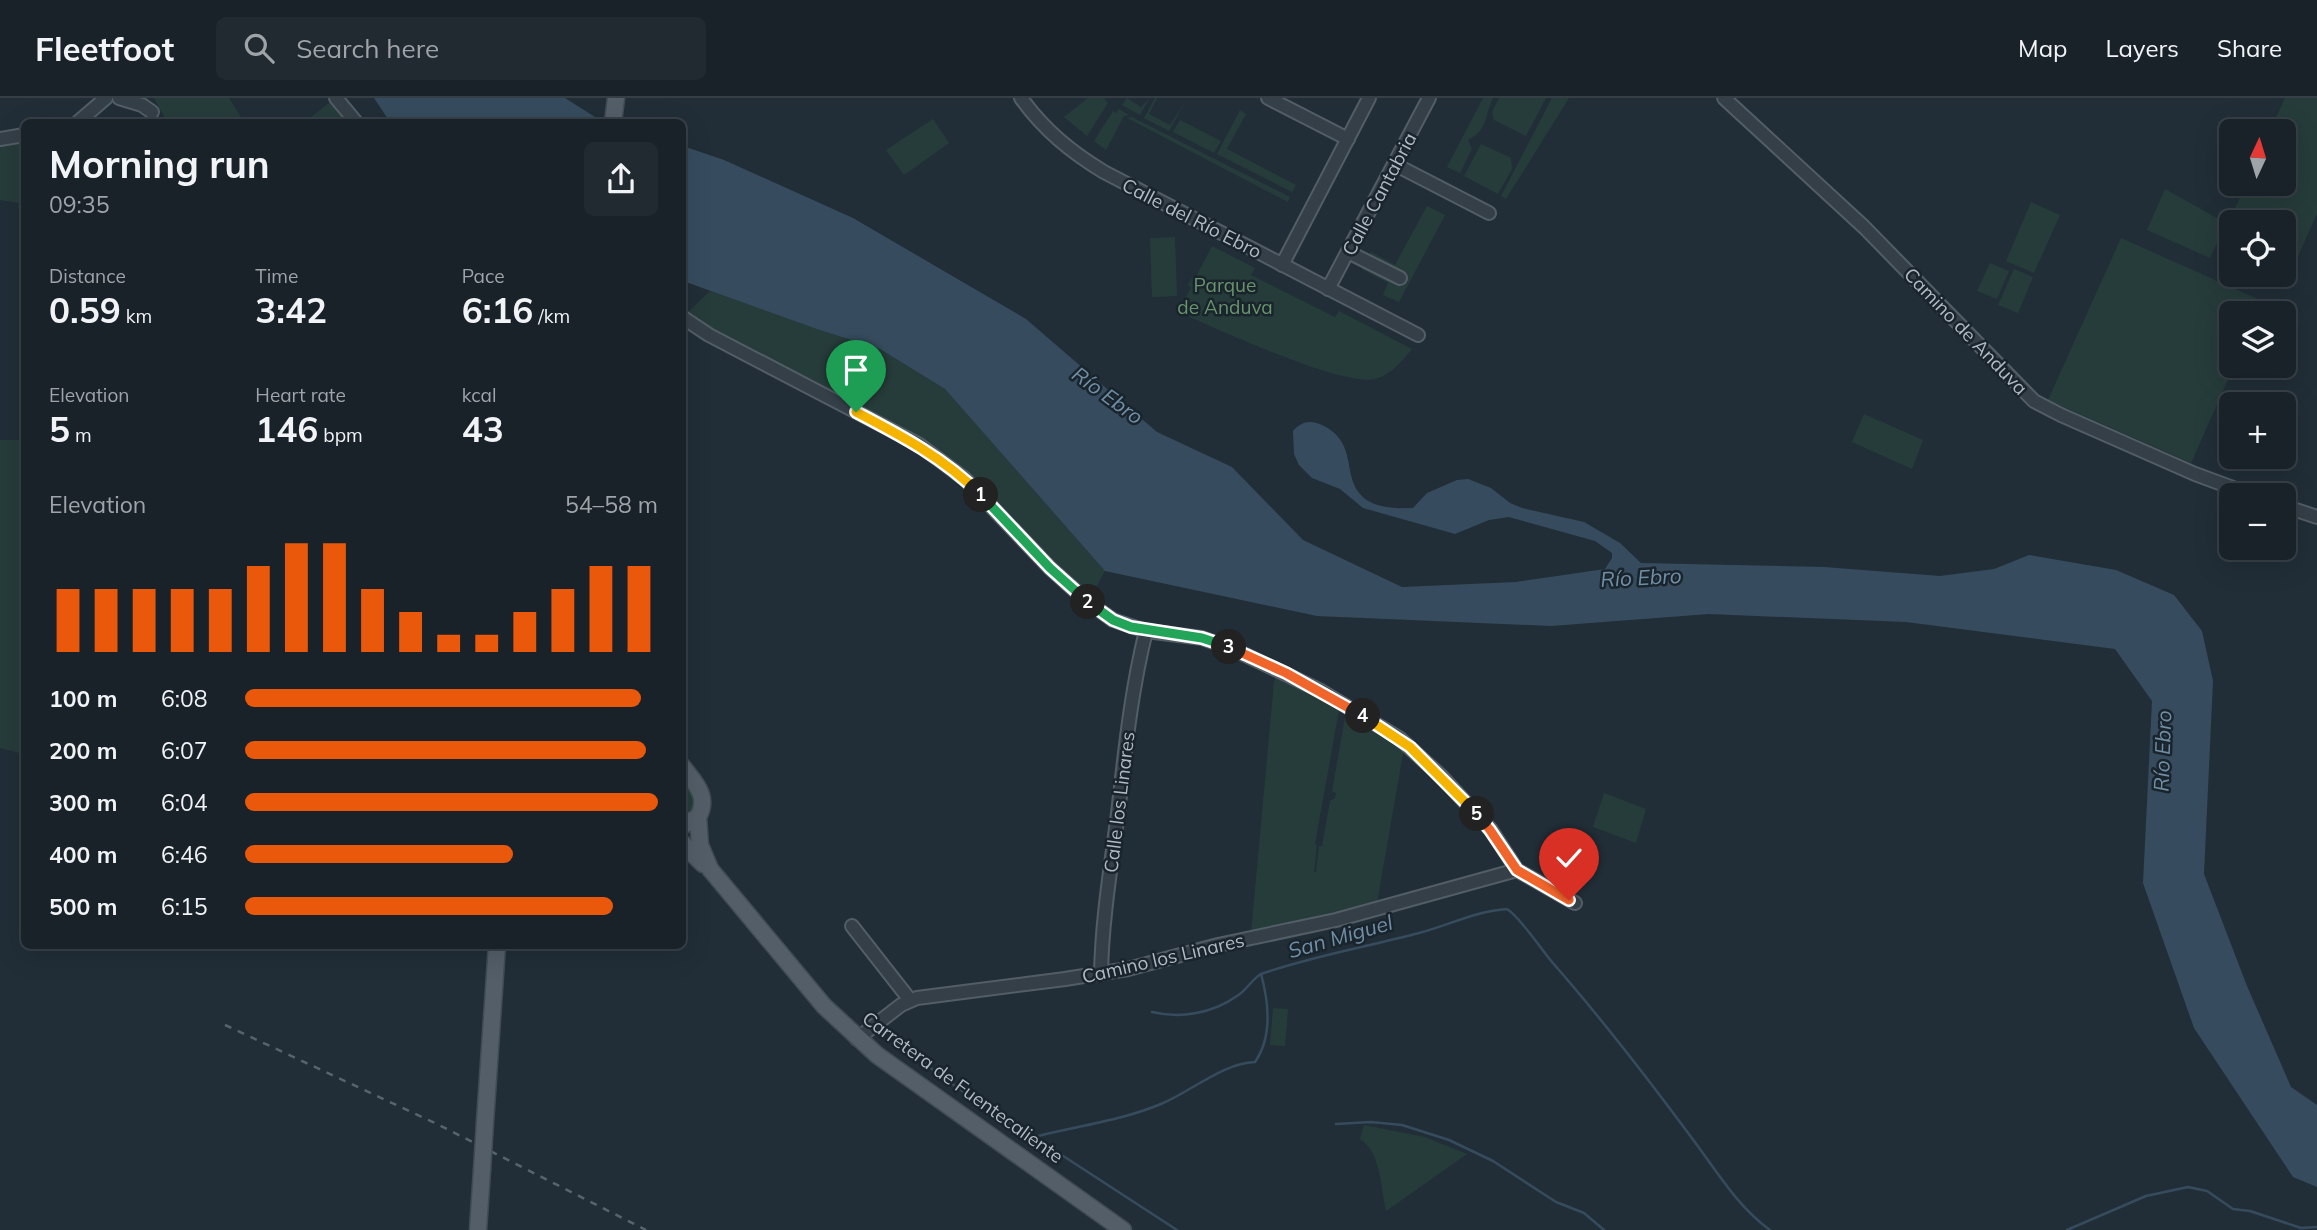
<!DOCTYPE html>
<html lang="en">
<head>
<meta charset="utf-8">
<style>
  :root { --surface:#192229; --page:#222a31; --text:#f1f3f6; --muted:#9fa4a8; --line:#373f46; --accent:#ea580c }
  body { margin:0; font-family:Mulish,sans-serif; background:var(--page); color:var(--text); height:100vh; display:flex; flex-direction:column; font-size:26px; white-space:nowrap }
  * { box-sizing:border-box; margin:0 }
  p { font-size:23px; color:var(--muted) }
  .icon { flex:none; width:38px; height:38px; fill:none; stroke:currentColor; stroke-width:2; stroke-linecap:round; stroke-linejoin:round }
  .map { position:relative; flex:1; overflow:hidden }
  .drawer { position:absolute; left:21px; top:21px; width:665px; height:830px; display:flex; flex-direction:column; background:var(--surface); border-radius:10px; box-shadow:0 7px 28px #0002,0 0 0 2px var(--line) }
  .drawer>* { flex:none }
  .needle { width:46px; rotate:4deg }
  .tools { position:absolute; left:2219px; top:21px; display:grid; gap:14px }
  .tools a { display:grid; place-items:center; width:77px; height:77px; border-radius:10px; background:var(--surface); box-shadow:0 7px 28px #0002,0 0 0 2px var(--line); font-size:35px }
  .pin { position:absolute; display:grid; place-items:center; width:60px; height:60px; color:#fff; margin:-72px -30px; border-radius:50% 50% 50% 0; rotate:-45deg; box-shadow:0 0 7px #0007 }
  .pin .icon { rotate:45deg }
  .km { position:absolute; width:35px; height:35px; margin:-18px; border-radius:50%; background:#222; color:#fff; font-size:19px; line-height:35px; text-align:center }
  .round { display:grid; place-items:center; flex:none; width:74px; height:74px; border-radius:10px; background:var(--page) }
  .summary { display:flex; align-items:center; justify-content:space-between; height:119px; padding:0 28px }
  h1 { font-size:38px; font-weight:700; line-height:52px }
  .metrics { display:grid; grid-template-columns:repeat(3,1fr); gap:10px; height:119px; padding:7px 28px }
  .metrics div { display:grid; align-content:center }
  .metrics b { font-size:35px; font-weight:700 }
  .metrics small { font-size:19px; font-weight:400 }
  .metrics p { font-size:19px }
  .chart { height:196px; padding:14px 28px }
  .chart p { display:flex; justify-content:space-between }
  .chart svg { width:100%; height:126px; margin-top:7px; stroke:var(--accent); stroke-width:6 }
  ul { padding:0 28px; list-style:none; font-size:23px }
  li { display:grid; grid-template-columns:112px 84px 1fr; align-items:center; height:52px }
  li i { height:18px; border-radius:9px; background:var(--accent) }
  header { display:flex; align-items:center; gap:42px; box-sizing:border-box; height:98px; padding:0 35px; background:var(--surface); border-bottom:2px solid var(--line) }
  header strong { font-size:33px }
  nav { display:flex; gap:38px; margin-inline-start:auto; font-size:24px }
  .search { width:490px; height:63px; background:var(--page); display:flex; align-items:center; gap:18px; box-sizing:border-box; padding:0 24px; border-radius:10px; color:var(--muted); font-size:26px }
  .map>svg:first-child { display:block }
  .green { fill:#263c3a }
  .water { fill:#364c5e }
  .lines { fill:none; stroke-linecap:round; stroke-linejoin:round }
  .stream { stroke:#364c5e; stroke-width:2.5 }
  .minor-casing { stroke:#525d65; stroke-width:16 }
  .major-casing { stroke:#414b54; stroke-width:19 }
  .minor { stroke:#353f48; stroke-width:12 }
  .major { stroke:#535e68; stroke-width:16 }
  .rail { stroke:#57646e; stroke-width:2.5; stroke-dasharray:7 7; stroke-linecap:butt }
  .major-bridge-casing { stroke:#414b54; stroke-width:19; stroke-linecap:butt }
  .major-bridge { stroke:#535e68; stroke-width:16 }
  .split-1-casing { stroke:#fff; stroke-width:14 }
  .split-2-casing { stroke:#fff; stroke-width:14 }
  .split-3-casing { stroke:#fff; stroke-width:14 }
  .split-4-casing { stroke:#fff; stroke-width:14 }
  .split-5-casing { stroke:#fff; stroke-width:14 }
  .split-6-casing { stroke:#fff; stroke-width:14 }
  .split-1 { stroke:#f5b400; stroke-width:9 }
  .split-2 { stroke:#22a559; stroke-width:9 }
  .split-3 { stroke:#22a559; stroke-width:9 }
  .split-4 { stroke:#f0652b; stroke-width:9 }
  .split-5 { stroke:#f5b400; stroke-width:9 }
  .split-6 { stroke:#f0652b; stroke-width:9 }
  .labels { text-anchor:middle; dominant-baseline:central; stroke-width:5; stroke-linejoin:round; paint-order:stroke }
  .street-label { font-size:19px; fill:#afbac4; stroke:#1a242c }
  .park-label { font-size:19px; fill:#68946c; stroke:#1a242c }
  .water-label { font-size:21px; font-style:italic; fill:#708fa7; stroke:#1a242c }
</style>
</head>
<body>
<header>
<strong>Fleetfoot</strong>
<div class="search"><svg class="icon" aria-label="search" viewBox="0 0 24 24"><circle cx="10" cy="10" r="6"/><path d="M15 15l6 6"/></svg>Search here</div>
<nav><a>Map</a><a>Layers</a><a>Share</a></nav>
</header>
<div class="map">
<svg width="2317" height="1132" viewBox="0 0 2317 1132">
  <rect width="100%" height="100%" fill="#212e37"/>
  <g class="green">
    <polygon points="154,0 229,0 244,24 167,24"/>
    <polygon points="1088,0 1104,0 1108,5 1087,38 1064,19"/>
    <polygon points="1127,0 1141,9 1150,0 1140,17 1122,7"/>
    <polygon points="1155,0 1157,0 1149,16 1170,27 1186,2 1169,33 1144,20"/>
    <path d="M 1483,0 L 1493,0 C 1484,19 1488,32 1468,42 L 1472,51 L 1460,75 L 1447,69 Z"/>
    <polygon points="1499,0 1546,0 1526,38 1494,22 1492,14"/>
    <polygon points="1552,0 1569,0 1506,101 1501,98"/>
    <polygon points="2285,0 2317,0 2317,116 2298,158 2284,151 2284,124 2228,126 2246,86 2284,86 2284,33 2270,33"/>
    <polygon points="330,4 347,24 305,24"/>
    <polygon points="1119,11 1129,17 1124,18 1106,52 1094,43 1113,13 1116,15"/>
    <polygon points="1240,12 1246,16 1227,51 1296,87 1292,94 1217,56"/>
    <polygon points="1132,19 1290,99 1288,104 1127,20"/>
    <polygon points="933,21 949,45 904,77 886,52"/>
    <polygon points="1180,22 1221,43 1214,55 1173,34"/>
    <polygon points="24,43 24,111 18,110 19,105 0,102 0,47"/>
    <polygon points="1481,46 1511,60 1512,71 1498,96 1464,78"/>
    <polygon points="2165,91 2226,125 2210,160 2147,132"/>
    <polygon points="2031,104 2060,117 2034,175 2006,163"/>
    <polygon points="1427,108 1445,117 1399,204 1383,197 1388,185 1362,171 1371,154 1395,167"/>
    <polygon points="1175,139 1177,198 1152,199 1150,140"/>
    <polygon points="2121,140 2262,203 2256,215 2231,215 2231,268 2234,268 2191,365 2048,302"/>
    <path d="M 1212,148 L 1255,170 L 1251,177 L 1335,219 L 1339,213 L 1412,251 C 1402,263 1391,277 1375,281 C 1341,289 1216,230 1178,214 L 1191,190 L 1188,187 L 1193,178 L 1196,179 Z"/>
    <polygon points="1990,165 2009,173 1997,201 1977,193"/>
    <polygon points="2014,171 2033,179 2018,215 1998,207"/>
    <polygon points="710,193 880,251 945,291 1105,473 1088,504 949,367 683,219"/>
    <polygon points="1864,316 1923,342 1912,371 1852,344"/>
    <polygon points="0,342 24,342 24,656 0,650"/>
    <polygon points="1277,577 1337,608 1339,612 1315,746 1317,747 1314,774 1316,774 1319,748 1322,748 1330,703 1335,700 1336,695 1332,693 1346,614 1404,650 1377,805 1251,835 1274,584"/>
    <path d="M 683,687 C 693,692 697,701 693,712 L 683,720 Z"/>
    <polygon points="1604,695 1646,711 1636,745 1593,729"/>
    <polygon points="1273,910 1288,911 1285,948 1270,947"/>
    <path d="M 1364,1027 L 1425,1039 L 1467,1056 L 1386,1113 C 1381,1090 1381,1054 1360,1041 Z"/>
  </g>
  <g class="water">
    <polygon points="374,0 565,0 603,24 390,24"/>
    <path d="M 683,48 L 724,62 L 853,120 L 1026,221 L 1157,334 L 1232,369 L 1303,442 L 1402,489 L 1516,484 L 1605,471 L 1612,460 L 1612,455 L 1595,443 L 1509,419 L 1489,422 L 1455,436 L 1363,410 L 1340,391 L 1312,380 L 1299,367 L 1294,356 L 1293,333 C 1302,323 1310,322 1322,327 C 1358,344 1342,377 1361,397 C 1372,410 1397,411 1413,410 L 1427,395 L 1457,382 L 1468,381 L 1491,390 L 1510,405 L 1522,410 L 1584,424 L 1620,445 L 1641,465 L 1824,469 L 1940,478 L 1994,471 L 2029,457 L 2116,472 L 2174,497 L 2202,533 L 2213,583 L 2204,776 L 2247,888 L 2291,989 L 2317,1007 L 2317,1089 L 2293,1079 L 2194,930 L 2143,785 L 2152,603 L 2115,551 L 1906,524 L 1709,516 L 1551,528 L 1317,518 L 1105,473 L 945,291 L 880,251 L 817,231 L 683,183 Z"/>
  </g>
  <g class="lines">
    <g class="stream">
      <path d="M 1152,914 C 1181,921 1213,915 1237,898 C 1247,892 1251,882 1261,876"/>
      <path d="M 885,934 C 903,941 916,959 932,971 C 965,996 998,1018 1033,1038"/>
      <polyline points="1336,1026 1371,1024 1402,1027 1449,1042 1493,1063 1556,1104 1584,1115 1604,1132"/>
      <path d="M 1177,1132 L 1034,1039 C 1077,1028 1120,1023 1161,1006 C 1192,993 1223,965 1255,964 C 1273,938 1269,905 1261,876 C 1313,858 1366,849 1419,835 C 1449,827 1476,813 1507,811 C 1520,819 1541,851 1552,864 C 1602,921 1649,982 1694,1043 C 1718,1075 1738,1109 1770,1132"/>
      <polyline points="2067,1132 2146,1098 2188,1089 2207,1093 2233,1111 2250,1113 2301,1130 2317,1129"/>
    </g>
    <g class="minor-casing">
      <g id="minor">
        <polyline points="119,0 142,7 152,14"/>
        <polyline points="336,0 356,24"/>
        <path d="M 1021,0 C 1044,32 1071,54 1104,74 L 1418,237"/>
        <polyline points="1268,0 1348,41"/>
        <polyline points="1724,0 1864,129 2034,303 2061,317 2195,376 2252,397"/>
        <polyline points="78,24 106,0"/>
        <polyline points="0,41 24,37"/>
        <polyline points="1394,66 1489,115"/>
        <polyline points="1348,154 1400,180"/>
        <polyline points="1282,167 1369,0"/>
        <polyline points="1328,191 1429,0"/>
        <polyline points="682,219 709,237 918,346 965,381 1050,470 1088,504 1113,522 1146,533 1202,540 1235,552 1321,593 1399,640 1441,678 1491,732 1517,772 1575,805"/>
        <polyline points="2284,408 2317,419"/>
        <polyline points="852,828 910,902"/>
        <path d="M 1101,876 C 1102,822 1111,768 1118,715 C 1125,654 1131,593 1146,533"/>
        <polyline points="857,941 901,907 917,900 1065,881 1128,871 1218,847 1336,822 1517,772"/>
      </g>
    </g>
    <g class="major-casing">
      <g id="major">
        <polyline points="613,24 616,0"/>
        <path d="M 682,668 C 694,684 710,698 698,719 L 682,728"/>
        <polyline points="698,719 700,747 710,771 824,908 877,957 1123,1132"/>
        <polyline points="682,745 703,766"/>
        <polyline points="485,1024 497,847"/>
        <polyline points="478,1132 482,1072"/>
      </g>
    </g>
    <use href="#minor" class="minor"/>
    <use href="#major" class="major"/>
    <polyline class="rail" points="225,927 437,1026 646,1132"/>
    <g class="major-bridge-casing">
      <polyline id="major-bridge" points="482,1072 485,1024"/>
    </g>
    <use href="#major-bridge" class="major-bridge"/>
  </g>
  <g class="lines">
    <g class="split-1-casing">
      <path id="split-1" d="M 856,314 C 902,338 944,360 981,397"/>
    </g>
    <g class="split-2-casing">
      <polyline id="split-2" points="981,397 1050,470 1088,504"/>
    </g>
    <g class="split-3-casing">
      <polyline id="split-3" points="1088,504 1113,522 1131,529 1202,540 1229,549"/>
    </g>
    <g class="split-4-casing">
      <polyline id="split-4" points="1229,549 1286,575 1363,618"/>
    </g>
    <g class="split-5-casing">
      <polyline id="split-5" points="1363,618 1410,649 1477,716"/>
    </g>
    <g class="split-6-casing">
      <polyline id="split-6" points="1477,716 1490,732 1517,772 1569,802"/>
    </g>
    <use href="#split-1" class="split-1"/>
    <use href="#split-2" class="split-2"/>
    <use href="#split-3" class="split-3"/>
    <use href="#split-4" class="split-4"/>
    <use href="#split-5" class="split-5"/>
    <use href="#split-6" class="split-6"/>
  </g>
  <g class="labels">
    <g class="street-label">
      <text transform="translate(1379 96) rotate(-62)">Calle Cantabria</text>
      <text transform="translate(1192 120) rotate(27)">Calle del Río Ebro</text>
      <text transform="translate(1966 233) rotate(46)">Camino de Anduva</text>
      <text transform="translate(1119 704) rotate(-83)">Calle los Linares</text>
      <text transform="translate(1163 860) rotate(-13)">Camino los Linares</text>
      <text transform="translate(963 989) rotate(36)">Carretera de Fuentecaliente</text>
    </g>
    <g class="park-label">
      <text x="1225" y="187">Parque<tspan x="1225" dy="22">de Anduva</tspan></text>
    </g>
    <g class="water-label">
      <text transform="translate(1108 297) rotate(36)">Río Ebro</text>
      <text transform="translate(1641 479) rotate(-3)">Río Ebro</text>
      <text transform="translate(2162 653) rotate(-88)">Río Ebro</text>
      <text transform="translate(1340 838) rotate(-16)">San Miguel</text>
    </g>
  </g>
</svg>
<div class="tools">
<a><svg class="needle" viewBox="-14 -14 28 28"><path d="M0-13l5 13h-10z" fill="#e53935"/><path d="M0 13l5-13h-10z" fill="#9fa4a8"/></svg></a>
<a><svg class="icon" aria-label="locate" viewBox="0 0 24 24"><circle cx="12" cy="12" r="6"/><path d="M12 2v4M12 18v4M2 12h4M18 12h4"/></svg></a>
<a><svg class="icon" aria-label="layers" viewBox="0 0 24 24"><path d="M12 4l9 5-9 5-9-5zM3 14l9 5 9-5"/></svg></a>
<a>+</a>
<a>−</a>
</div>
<div class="pin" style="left:856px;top:314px;background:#1e9e55"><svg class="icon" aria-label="arrive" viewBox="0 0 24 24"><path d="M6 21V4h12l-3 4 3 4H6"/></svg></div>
<div class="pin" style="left:1569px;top:802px;background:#d93025"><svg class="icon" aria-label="check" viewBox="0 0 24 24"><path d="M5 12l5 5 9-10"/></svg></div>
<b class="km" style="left:981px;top:397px">1</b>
<b class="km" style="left:1088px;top:504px">2</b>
<b class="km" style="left:1229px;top:549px">3</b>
<b class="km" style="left:1363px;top:618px">4</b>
<b class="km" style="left:1477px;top:716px">5</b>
<section class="drawer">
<div class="summary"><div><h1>Morning run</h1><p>09:35</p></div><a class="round"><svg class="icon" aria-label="share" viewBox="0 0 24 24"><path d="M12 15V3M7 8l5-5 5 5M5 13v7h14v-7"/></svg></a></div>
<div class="metrics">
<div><p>Distance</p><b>0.59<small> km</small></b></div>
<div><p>Time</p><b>3:42</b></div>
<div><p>Pace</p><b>6:16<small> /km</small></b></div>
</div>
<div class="metrics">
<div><p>Elevation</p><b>5<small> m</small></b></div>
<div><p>Heart rate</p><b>146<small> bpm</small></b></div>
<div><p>kcal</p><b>43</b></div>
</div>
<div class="chart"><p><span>Elevation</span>54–58 m</p>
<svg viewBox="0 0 160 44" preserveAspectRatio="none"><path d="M5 44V22M15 44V22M25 44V22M35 44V22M45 44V22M55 44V14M65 44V6M75 44V6M85 44V22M95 44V30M105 44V38M115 44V38M125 44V30M135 44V22M145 44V14M155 44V14"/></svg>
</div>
<ul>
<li><b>100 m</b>6:08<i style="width:96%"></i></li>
<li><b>200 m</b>6:07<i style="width:97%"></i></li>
<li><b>300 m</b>6:04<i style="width:100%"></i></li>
<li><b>400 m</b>6:46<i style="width:65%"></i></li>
<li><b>500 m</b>6:15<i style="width:89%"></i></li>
</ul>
</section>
</div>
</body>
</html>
